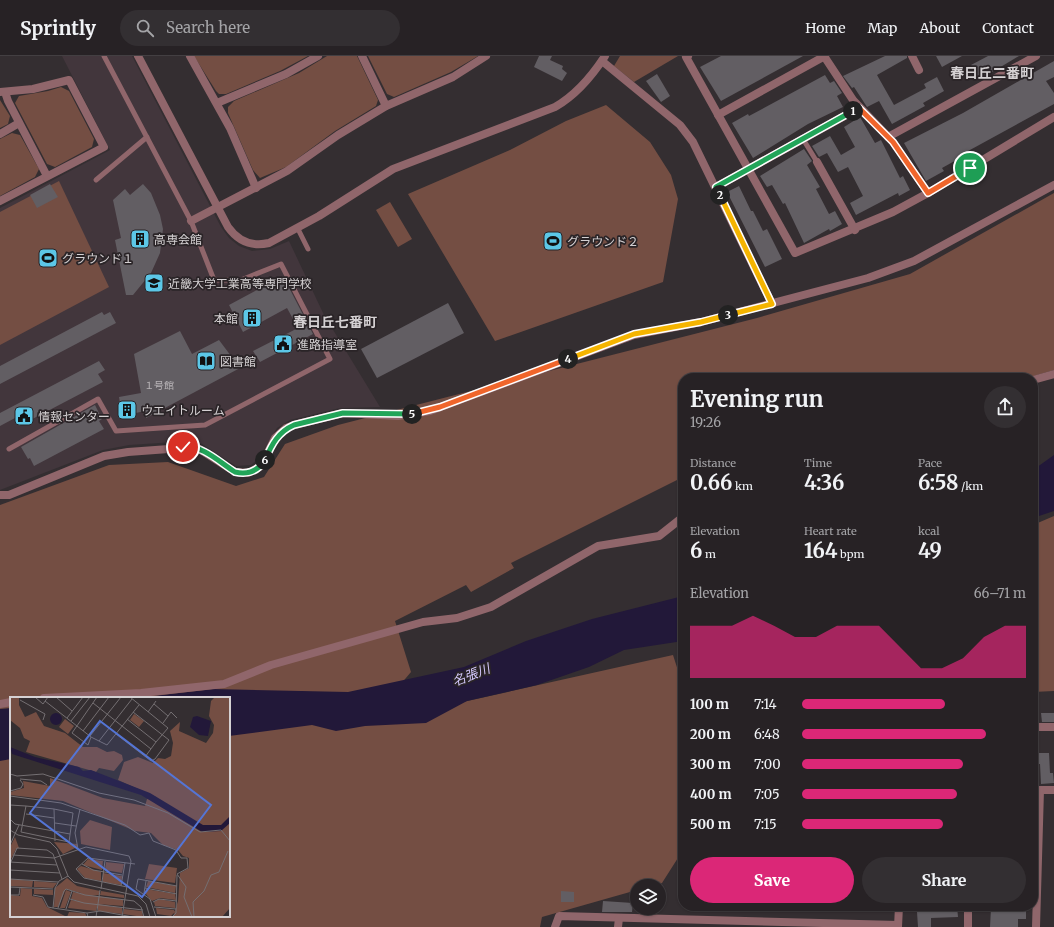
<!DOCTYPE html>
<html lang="en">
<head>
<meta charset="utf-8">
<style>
  :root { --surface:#272225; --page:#332f32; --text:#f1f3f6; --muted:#a4a4a7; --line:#433f42; --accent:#db2777 }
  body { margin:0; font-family:Merriweather,"Noto Sans JP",serif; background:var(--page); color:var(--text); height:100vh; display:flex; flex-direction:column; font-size:15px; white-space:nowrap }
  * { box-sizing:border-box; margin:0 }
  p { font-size:13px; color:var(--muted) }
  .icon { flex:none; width:22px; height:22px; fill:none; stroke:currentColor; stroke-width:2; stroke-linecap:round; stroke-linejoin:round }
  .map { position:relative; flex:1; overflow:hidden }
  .drawer { position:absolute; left:678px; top:317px; width:360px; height:538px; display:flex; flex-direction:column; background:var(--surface); border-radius:16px; box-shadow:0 1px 3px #0004,0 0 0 1px var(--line) }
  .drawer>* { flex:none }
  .buttons { position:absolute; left:630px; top:823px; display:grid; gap:8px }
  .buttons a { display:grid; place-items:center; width:36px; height:36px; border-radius:50%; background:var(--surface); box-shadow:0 1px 3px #0004,0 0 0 1px var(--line); font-size:20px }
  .pin { position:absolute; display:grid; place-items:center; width:34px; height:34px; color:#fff; margin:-17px; border:2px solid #fff; border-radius:50%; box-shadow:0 1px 4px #0007 }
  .km { position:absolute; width:20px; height:20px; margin:-10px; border-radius:50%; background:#222; color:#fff; font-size:11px; line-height:20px; text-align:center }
  .round { display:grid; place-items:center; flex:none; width:42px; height:42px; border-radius:21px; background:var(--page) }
  .overview { display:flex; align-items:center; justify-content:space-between; height:68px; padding:0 12px }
  h1 { font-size:22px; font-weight:700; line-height:30px }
  .figures { display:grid; grid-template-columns:repeat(3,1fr); gap:6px; height:68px; padding:4px 12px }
  .figures div { display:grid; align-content:center }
  .figures b { font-size:20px; font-weight:700 }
  .figures small { font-size:11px; font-weight:400 }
  .figures p { font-size:11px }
  .chart { height:112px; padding:8px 12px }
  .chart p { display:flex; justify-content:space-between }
  .chart svg { width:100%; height:72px; margin-top:4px; fill:var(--accent); opacity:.7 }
  .action { display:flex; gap:8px; margin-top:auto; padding:8px 12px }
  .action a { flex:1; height:46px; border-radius:24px; background:var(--accent); color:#fff; font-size:16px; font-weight:700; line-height:46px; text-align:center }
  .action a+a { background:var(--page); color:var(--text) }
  ul { padding:0 12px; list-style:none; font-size:13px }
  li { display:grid; grid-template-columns:64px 48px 1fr; align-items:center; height:30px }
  li i { height:10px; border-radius:5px; background:var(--accent) }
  header { display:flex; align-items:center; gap:24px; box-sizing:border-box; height:56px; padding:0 20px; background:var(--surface); border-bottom:1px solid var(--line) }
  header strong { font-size:19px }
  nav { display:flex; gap:22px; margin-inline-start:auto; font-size:14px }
  .search { width:280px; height:36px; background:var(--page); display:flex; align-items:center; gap:10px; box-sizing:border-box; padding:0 14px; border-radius:22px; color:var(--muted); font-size:15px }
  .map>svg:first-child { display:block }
  .built { fill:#42363c }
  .green { fill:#744e43; fill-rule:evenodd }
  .water { fill:#221839 }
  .building { fill:#625e63 }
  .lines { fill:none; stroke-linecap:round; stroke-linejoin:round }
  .lane { stroke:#90666b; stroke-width:5 }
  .street { stroke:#90666b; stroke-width:8 }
  .split-1-casing { stroke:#fff; stroke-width:8 }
  .split-2-casing { stroke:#fff; stroke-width:8 }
  .split-3-casing { stroke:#fff; stroke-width:8 }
  .split-4-casing { stroke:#fff; stroke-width:8 }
  .split-5-casing { stroke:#fff; stroke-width:8 }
  .split-6-casing { stroke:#fff; stroke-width:8 }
  .split-7-casing { stroke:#fff; stroke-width:8 }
  .split-1 { stroke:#f0652b; stroke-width:5 }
  .split-2 { stroke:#22a559; stroke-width:5 }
  .split-3 { stroke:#f5b400; stroke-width:5 }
  .split-4 { stroke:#f5b400; stroke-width:5 }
  .split-5 { stroke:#f0652b; stroke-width:5 }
  .split-6 { stroke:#22a559; stroke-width:5 }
  .split-7 { stroke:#22a559; stroke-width:5 }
  .labels { text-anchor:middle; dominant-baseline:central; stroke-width:3.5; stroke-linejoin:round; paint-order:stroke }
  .number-label { font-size:10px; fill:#b8b4b7 }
  .poi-label { font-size:12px; fill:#d5d1d3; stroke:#2a2427; text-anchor:start }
  .water-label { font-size:13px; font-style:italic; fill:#d5c9fd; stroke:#2a2427 }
  .quarter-label { font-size:14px; font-weight:bold; fill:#d5d1d3; stroke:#2a2427 }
  .inset-road { fill:none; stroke:#746f72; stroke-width:1 }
  .view { fill:#5475d6; fill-opacity:0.15; stroke:#5475d6; stroke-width:2 }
  .inset-edge { fill:none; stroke:#d5d1d3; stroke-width:2 }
</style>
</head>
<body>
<header>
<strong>Sprintly</strong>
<div class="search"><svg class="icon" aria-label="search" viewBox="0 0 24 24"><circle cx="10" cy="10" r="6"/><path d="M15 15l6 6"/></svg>Search here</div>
<nav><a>Home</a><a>Map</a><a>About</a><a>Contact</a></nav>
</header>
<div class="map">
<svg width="1054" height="871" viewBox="0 0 1054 871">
  <rect width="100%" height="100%" fill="#342e31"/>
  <polygon class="built" points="62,0 132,0 221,171 229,182 239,190 252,195 270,193 289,185 324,259 380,351 340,352 290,364 277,372 258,403 251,409 236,410 202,388 189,385 129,389 103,394 0,434 0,152 110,94"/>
  <g class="green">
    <polygon points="194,0 308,0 280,15 226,38 219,38 216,35"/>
    <polygon points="327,0 357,0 378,44 376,50 335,75 286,111 260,122 253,114 228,57 228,51 234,45 299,17"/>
    <polygon points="368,0 478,0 451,16 394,41 387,38"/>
    <polygon points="620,0 678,0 634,26 614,10"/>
    <polygon points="61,31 69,35 94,83 92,91 55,111 47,108 15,47 19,40 48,35"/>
    <polygon points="0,44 10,60 8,68 0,72"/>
    <polygon points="606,49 650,86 671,119 678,143 663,226 495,285 408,138 510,94 566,65"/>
    <polygon points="12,77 20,79 39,113 35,121 0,140 0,83"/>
    <polygon points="59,125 109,231 0,289 0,156"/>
    <path d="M 1054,137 L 1054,314 L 1027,322 L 683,322 L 683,421 L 511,507 L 514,512 L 471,536 L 466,529 L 395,565 L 411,616 L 366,669 L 382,664 L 673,599 L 683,630 L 683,794 L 662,827 L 653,830 L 637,830 L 637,834 L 542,861 L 540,871 L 0,871 L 0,449 L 109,409 L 168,406 L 236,430 L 264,421 L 285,388 L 338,369 L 757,262 L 910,218 ZM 11,642 L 229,642 L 229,860 L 11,860 Z"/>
    <polygon points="390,146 412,183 398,191 376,154"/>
    <polygon points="1054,460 1054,635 1033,636 1033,469"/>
  </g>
  <g class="water">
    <polygon points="1054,399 1054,455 1033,462 1033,414"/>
    <polygon points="683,540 683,585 624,594 589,611 537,629 467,645 426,667 365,670 336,675 312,669 229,680 229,642 137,642 213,633 348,636 464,611 526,585 592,563"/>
    <polygon points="11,652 11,703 0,705 0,653"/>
  </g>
  <g class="building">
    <polygon points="539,0 552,0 550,4 563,10 562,13 567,17 562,25 534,11"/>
    <polygon points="721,0 803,0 721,45 700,11"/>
    <polygon points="885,0 907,0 907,2 877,19 894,49 926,32 924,28 937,21 944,35 923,47 925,50 892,68 879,45 867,51 854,31 852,32 843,20"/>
    <polygon points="936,0 962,0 942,11"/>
    <polygon points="988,0 1019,0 979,24 971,9"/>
    <polygon points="1054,5 1054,21 1046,25 1054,37 1054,48 959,100 960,102 942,112 944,115 926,125 904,87 963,57"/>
    <polygon points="657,18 670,40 661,46 646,25"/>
    <polygon points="825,19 830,27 834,25 842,37 837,40 843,51 808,68 753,102 732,67 748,58 749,60"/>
    <polygon points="860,61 875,87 881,84 900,122 903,120 910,134 899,140 898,137 856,159 850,147 863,140 848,111 838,116 827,97 819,101 812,90 830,80 841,99 855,91 844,71"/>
    <polygon points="804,93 812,105 807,109 820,131 816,133 829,158 835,155 842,168 830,175 829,173 804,187 785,147 783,148 772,129 767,131 760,120"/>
    <polygon points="50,128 58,141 37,152 30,139"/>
    <polygon points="143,128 151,137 160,159 163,173 160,197 151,217 133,239 126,239 115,184 121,182 113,144 125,133 130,139"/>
    <polygon points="739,130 751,155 753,155 763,175 767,173 782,203 765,211 727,136"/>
    <polygon points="283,220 313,278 260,306 253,295 298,272 287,252 243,276 229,249"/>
    <polygon points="448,247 464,277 377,322 361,293"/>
    <polygon points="102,256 104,259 110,256 116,267 0,328 0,310"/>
    <polygon points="180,275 192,298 219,284 240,312 146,362 145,355 122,360 119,341 141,337 134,298"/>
    <polygon points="99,305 105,314 98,318 103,326 19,370 15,362 0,370 0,357"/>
    <polygon points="95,349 102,363 99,365 104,373 34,410 30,402 28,403 21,391"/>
    <polygon points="1041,657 1054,657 1054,666 1042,666"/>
    <polygon points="1036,697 1049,697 1050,717 1053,717 1054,727 1041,728 1040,708 1037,708"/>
    <polygon points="561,835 574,836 574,846 561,846"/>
    <polygon points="603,845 633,847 632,856 602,856"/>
    <polygon points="922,850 957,850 958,861 931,862 931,871 918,871 917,856 922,856"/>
    <polygon points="1026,850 1026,863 1018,863 1018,871 990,871 991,852"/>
  </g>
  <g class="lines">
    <g class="lane">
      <polyline points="803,83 817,106"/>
      <polyline points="96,124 147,81"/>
      <polyline points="298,173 308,193"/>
      <polyline points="9,393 98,343 116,375 205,369 330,303 281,208 241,224 214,224 191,165 104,0"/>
    </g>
    <g class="street">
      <path d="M 138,0 L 228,171 C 238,185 252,191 269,187 L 319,160 L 393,113 L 555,51 C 576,39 592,20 605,0"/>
      <polyline points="190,0 230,72 256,132"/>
      <polyline points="362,0 386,50"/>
      <polyline points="688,0 686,1 795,197 893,156 928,137 1054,61"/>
      <polyline points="824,0 853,44 893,86 928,137"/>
      <polyline points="912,0 919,14"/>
      <polyline points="602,5 680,69 693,86 772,248"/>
      <polyline points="0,36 33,33 69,24 104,91 0,145"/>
      <polyline points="5,36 8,45 47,120"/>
      <polyline points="217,47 286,18 318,0"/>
      <polyline points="718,59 825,0"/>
      <polyline points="0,78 19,67"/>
      <polyline points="888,81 1036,0"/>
      <polyline points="817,106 855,174"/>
      <polyline points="716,131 859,52"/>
      <polyline points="191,165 287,115 338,79 386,50 453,21 486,0"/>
      <polyline points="1033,324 1054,318"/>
      <polyline points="0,439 9,439 104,400 128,396 196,391 235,416 248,417 261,410 275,382 286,372 294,369 343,357 398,360 430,355 634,279 701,266 868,222 914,205 1054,129"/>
      <polyline points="44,642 141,637 224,628 271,609 423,566 457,562 491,551 598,490 659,480 683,461"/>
      <polyline points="0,648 11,646"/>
      <polyline points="1033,671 1054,671"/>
      <polyline points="1033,734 1054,734"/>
      <polyline points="555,871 559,860 898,869"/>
      <polyline points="618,871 619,862"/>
      <polyline points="898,871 899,850"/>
      <polyline points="968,871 968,850"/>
      <polyline points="1036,871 1040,734"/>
    </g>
  </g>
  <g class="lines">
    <g class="split-1-casing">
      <polyline id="split-1" points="853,55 859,52 893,86 928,137 970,112"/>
    </g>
    <g class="split-2-casing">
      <polyline id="split-2" points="720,139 716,131 853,55"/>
    </g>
    <g class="split-3-casing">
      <polyline id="split-3" points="720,139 772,248 728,259"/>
    </g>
    <g class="split-4-casing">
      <polyline id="split-4" points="568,303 634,278 701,266 728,259"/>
    </g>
    <g class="split-5-casing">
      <polyline id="split-5" points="412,358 440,351 568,303"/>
    </g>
    <g class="split-6-casing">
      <path id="split-6" d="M 265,404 C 272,388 278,376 294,369 L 343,357 L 412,358"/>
    </g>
    <g class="split-7-casing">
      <path id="split-7" d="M 183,391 C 203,389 219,406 235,416 C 248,419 258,415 265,404"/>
    </g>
    <use href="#split-1" class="split-1"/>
    <use href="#split-2" class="split-2"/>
    <use href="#split-3" class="split-3"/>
    <use href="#split-4" class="split-4"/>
    <use href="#split-5" class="split-5"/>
    <use href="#split-6" class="split-6"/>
    <use href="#split-7" class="split-7"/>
  </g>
  <defs>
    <g id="building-square" transform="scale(1)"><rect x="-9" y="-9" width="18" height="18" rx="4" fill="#5cc7e7" stroke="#2a2427"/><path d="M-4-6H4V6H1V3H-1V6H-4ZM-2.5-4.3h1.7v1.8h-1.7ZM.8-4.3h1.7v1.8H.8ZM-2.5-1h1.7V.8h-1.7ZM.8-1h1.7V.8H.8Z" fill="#111"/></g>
    <g id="stadium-square" transform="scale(1)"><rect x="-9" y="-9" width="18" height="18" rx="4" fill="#5cc7e7" stroke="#2a2427"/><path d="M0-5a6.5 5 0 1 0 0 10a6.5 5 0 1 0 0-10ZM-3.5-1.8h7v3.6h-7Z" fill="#111"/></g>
    <g id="university-square" transform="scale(1)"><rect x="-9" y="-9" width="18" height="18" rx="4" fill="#5cc7e7" stroke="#2a2427"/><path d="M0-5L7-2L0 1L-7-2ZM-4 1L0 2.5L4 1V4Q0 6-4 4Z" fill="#111"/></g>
    <g id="civic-square" transform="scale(1)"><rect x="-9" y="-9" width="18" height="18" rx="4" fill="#5cc7e7" stroke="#2a2427"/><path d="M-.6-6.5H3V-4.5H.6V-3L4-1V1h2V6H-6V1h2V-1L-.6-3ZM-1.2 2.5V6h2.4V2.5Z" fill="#111"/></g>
    <g id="library-square" transform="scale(1)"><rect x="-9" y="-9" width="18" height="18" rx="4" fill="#5cc7e7" stroke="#2a2427"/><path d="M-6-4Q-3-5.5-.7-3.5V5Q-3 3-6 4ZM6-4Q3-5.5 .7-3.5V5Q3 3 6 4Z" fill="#111"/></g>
  </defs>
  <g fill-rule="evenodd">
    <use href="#building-square" x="140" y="183"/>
    <use href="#stadium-square" x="553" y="185"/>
    <use href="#stadium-square" x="48" y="202"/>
    <use href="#university-square" x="154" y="227"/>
    <use href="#building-square" x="252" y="262"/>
    <use href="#civic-square" x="283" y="288"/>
    <use href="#library-square" x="206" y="305"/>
    <use href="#building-square" x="127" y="354"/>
    <use href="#civic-square" x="24" y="360"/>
  </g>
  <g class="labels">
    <g class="number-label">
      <text x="159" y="329">１号館</text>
    </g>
    <g class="poi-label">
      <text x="154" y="183">高専会館</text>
      <text x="567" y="185">グラウンド２</text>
      <text x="62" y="202">グラウンド１</text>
      <text x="168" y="227">近畿大学工業高等専門学校</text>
      <text x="238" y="262" text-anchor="end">本館</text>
      <text x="297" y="288">進路指導室</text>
      <text x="220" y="305">図書館</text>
      <text x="141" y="354">ウエイトルーム</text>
      <text x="38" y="360">情報センター</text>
    </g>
    <g class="water-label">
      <text transform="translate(471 619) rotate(-21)">名張川</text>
    </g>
    <g class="quarter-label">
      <text x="992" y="17">春日丘二番町</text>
      <text x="335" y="266">春日丘七番町</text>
    </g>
  </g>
  <g transform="translate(10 641)">
    <rect width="220" height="220" fill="#342e31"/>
    <path d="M 0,0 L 9,0 L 9,8 L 15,20 L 26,15 L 34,29 L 55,36 L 73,50 L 87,50 L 97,55 L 104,54 L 112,58 L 113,63 L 104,74 L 89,71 L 86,75 L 16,55 L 20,44 L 14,41 L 10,31 L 0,23 ZM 205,0 L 220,0 L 220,211 L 212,220 L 163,220 L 168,204 L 170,176 L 179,171 L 179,161 L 173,159 L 168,153 L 153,148 L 141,136 L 125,134 L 53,104 L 0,98 L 0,95 L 14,91 L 13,84 L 40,89 L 40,81 L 93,101 L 135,109 L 137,102 L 146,100 L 108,83 L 114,65 L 128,60 L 143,66 L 148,61 L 155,62 L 161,59 L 163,46 L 160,34 L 170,25 L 169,34 L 196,46 L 203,36 L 204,28 L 199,19 L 201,4 ZM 124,17 L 134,24 L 129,30 L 120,23 ZM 55,22 L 64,29 L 58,37 L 49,30 ZM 80,123 L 102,130 L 100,153 L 71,147 L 70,134 ZM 5,140 L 9,151 L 6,152 L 0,164 L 0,150 ZM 44,145 L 67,147 L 67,150 L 53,157 ZM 78,162 L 93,164 L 92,173 L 73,168 ZM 96,165 L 114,167 L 112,176 L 95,173 ZM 139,167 L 167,171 L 165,186 L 135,182 ZM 71,169 L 91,175 L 91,184 L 75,181 L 67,172 ZM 93,176 L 112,179 L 111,188 L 93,185 ZM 57,181 L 67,189 L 90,194 L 89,198 L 78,198 L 56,192 L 48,210 L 44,210 L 45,191 ZM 0,182 L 23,184 L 22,190 L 0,189 ZM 24,184 L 47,186 L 43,191 L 24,190 ZM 138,184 L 166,189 L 165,196 L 136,190 ZM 11,191 L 22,192 L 22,199 L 32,201 L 37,210 L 57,220 L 59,215 L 75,216 L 77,220 L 0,220 L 0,198 L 10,199 ZM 24,192 L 43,193 L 43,198 L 24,197 ZM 136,192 L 165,197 L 166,203 L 150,201 L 142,204 L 135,196 ZM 56,193 L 61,195 L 55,211 L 50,211 ZM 91,194 L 114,198 L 114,201 L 90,198 ZM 63,195 L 113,203 L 113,209 L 75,206 L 61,202 ZM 149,202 L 165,205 L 165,211 L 145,209 L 144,205 ZM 61,203 L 88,207 L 86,214 L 58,211 ZM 88,207 L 112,211 L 112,217 L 88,214 ZM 146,211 L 164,213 L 165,215 L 161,219 L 147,217 ZM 114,212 L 132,214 L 133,220 L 113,217 Z" fill="#744e43"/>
    <path d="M40 22a6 6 0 1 1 12 0a6 6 0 1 1-12 0ZM 187,19 L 201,24 L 198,39 L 189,38 L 180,30 L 183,20 ZM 0,50 L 25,60 L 69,70 L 73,74 L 81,73 L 140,96 L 193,128 L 211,128 L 220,119 L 220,126 L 211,134 L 192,135 L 131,98 L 2,57 Z" fill="#221839"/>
    <path class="inset-road" d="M 25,0 L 33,7 L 38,0M 46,0 L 62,14M 10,3 L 35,17 L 33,23M 35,4 L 81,40 L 97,48 L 129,8M 83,6 L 141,52M 144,7 L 158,19M 138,15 L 146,4M 57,21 L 73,0M 117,22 L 146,45 L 158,31 L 120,0M 61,24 L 80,0M 153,26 L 161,15 L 167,21M 73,34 L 99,0M 106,37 L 141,64 L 145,62 L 159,43 L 123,15M 80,39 L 111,0M 81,40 L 78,48 L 62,36 L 87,0M 89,44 L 122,2M 135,60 L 146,45M 0,77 L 7,79 L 33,77 L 89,96 L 124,103 L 158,116 L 190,135 L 211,133 L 220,144M 10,82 L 31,84 L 37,88M 0,94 L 11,91 L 13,87 L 10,83M 0,99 L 51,106 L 115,128 L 130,138 L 139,136 L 143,144 L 166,153 L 171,161 L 177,161 L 178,171 L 167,177M 0,108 L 16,109 L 44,112 L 63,116 L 59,145 L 11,135 L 16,109M 44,112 L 45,144M 16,117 L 44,121M 0,122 L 5,127 L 60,137M 45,126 L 66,129M 0,133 L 8,138 L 40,145 L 47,152 L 58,179 L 64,185 L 128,199 L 136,207 L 140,220M 0,148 L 9,128M 68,152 L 65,136 L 70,112M 3,158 L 44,161 L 76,150 L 119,159 L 121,164 L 112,220M 0,165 L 47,168M 0,167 L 7,151 L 37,153 L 43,157 L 52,182M 72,167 L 83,173 L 112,178M 0,173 L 50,176M 167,177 L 176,190 L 174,200 L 182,220M 0,182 L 48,185M 111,189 L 115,166M 0,190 L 43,192M 117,190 L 74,181 L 66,172 L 78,161 L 125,167M 135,191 L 167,197M 91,192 L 95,164M 134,196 L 136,184M 0,198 L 9,198 L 10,191M 23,198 L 33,200 L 38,210 L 43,211 L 45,191 L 49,184 L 58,179M 60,202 L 74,206 L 133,213M 143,205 L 149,202 L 167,204M 88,207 L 90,193M 144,210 L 166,212M 43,211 L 77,216 L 78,220M 48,211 L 54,194 L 56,192 L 75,198 L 124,204 L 131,210 L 134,220M 56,212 L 62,194M 77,216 L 90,214 L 123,220M 86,220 L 88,207M 146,220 L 140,202 L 126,192 L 128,182 L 167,189M 162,220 L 166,216 L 167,178M 184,220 L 183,205 L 194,194 L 201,178 L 209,175 L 218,154"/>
    <path class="view" d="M 90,24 L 201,108 L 132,200 L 20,116 Z"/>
    <rect width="220" height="220" class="inset-edge"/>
  </g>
</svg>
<div class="buttons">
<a><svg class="icon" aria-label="layers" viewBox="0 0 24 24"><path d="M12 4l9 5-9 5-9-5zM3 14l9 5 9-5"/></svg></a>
</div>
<div class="pin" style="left:970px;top:112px;background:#1e9e55"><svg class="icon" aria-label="arrive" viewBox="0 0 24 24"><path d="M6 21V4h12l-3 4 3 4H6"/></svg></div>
<div class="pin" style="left:183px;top:391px;background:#d93025"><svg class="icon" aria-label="check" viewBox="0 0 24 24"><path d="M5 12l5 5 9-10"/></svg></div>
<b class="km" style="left:853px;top:55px">1</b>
<b class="km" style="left:720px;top:139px">2</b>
<b class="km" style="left:728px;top:259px">3</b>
<b class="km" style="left:568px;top:303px">4</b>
<b class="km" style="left:412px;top:358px">5</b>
<b class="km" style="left:265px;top:404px">6</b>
<section class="drawer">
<div class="overview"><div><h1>Evening run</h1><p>19:26</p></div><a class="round"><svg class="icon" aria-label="share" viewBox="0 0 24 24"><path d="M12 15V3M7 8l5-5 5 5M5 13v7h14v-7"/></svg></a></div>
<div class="figures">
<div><p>Distance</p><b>0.66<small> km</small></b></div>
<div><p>Time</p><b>4:36</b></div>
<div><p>Pace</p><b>6:58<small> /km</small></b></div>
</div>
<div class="figures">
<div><p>Elevation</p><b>6<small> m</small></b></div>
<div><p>Heart rate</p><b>164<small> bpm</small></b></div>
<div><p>kcal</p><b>49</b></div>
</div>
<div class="chart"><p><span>Elevation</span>66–71 m</p>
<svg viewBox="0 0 160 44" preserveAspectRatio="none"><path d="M0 44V12L10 12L20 12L30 6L40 12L50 19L60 19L70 12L80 12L90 12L100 25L110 38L120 38L130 32L140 19L150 12L160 12V44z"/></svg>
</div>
<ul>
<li><b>100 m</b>7:14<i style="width:64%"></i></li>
<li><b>200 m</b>6:48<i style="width:82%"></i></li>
<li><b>300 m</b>7:00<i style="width:72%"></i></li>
<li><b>400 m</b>7:05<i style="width:69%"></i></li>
<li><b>500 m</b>7:15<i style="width:63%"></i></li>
</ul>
<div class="action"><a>Save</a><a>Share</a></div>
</section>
</div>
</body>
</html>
